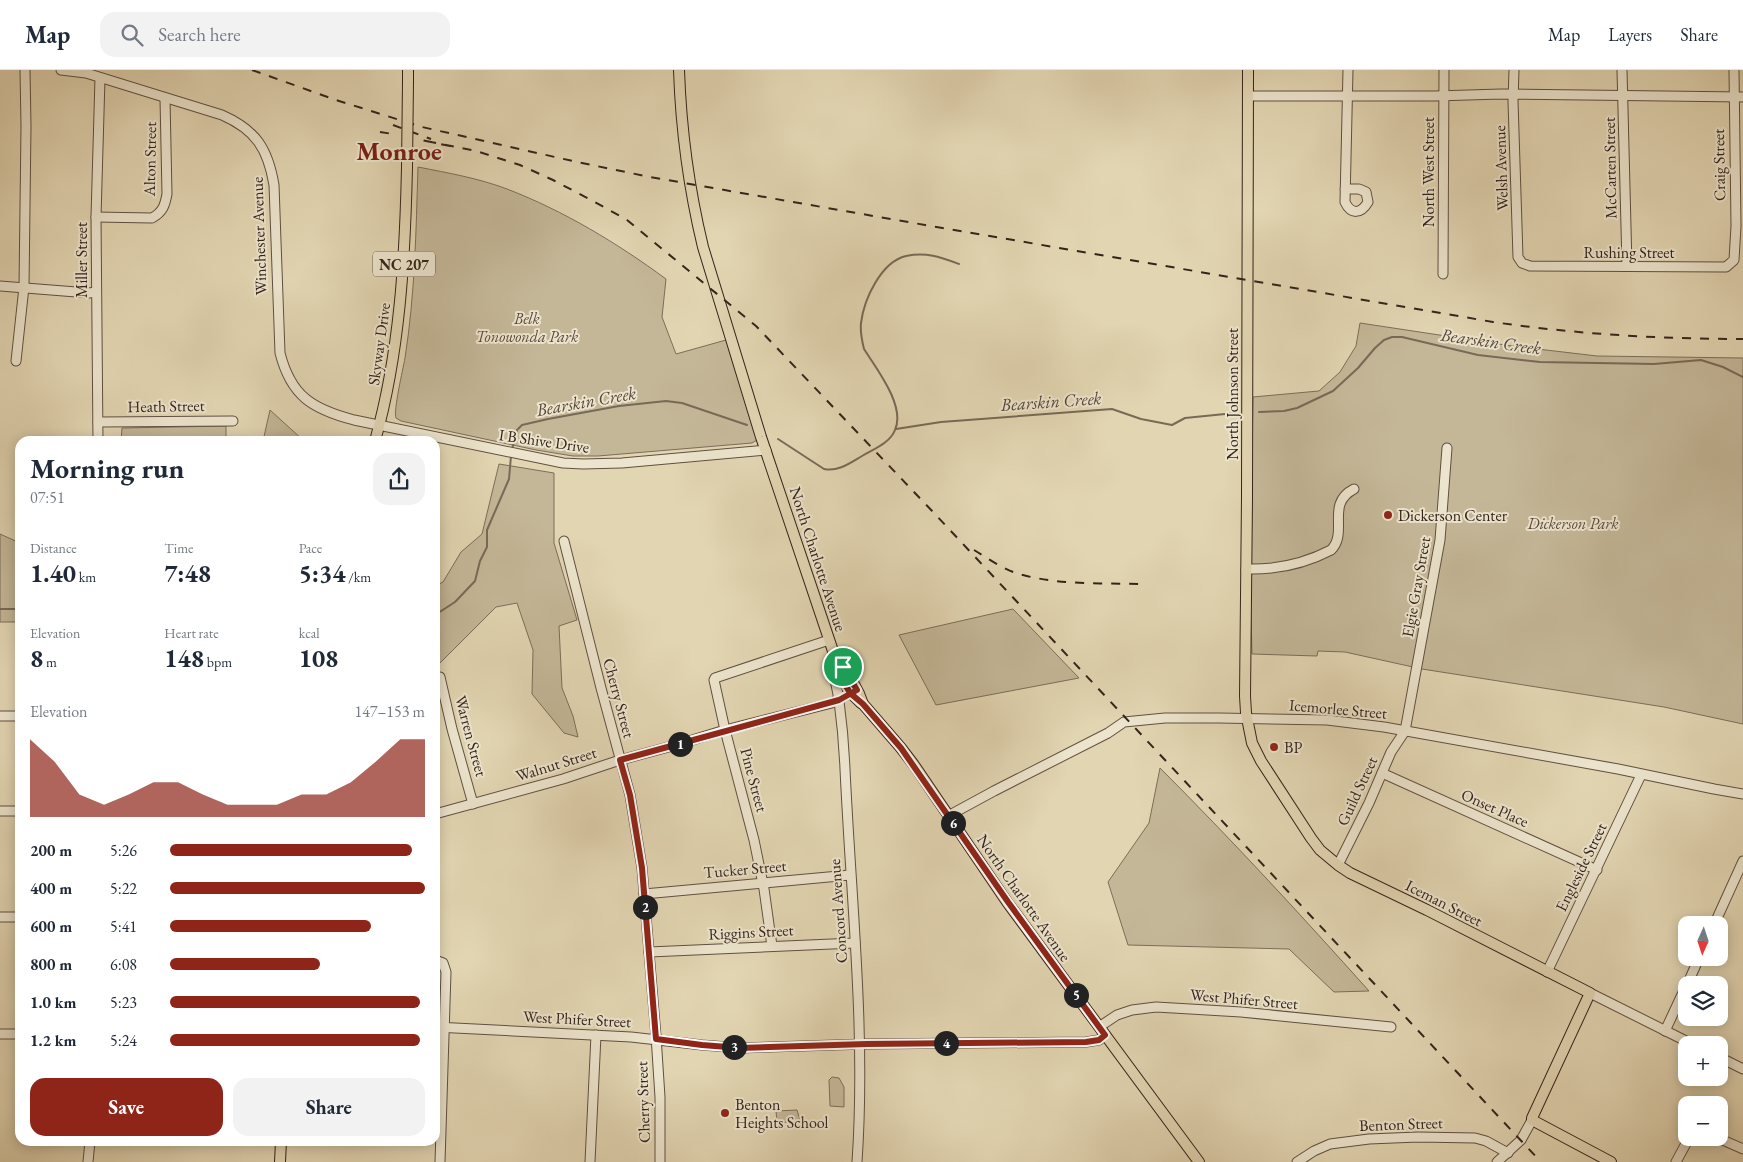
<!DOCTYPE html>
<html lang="en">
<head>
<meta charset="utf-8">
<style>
  :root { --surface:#fff; --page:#f2f2f3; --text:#1f2937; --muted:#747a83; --line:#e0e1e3; --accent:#8f2418 }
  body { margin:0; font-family:"EB Garamond",serif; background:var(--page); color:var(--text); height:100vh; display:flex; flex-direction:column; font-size:19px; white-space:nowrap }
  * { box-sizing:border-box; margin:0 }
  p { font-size:16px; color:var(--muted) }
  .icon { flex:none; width:28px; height:28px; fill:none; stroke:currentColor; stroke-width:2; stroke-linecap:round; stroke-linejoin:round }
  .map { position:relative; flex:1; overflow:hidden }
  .side { position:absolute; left:15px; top:366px; width:425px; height:710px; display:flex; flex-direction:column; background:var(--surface); border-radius:15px; box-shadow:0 2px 12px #0003 }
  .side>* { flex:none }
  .needle { width:32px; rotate:183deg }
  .tools { position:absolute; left:1678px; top:846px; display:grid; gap:10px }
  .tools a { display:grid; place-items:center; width:50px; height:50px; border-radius:10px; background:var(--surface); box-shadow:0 2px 12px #0003; font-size:25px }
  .pin { position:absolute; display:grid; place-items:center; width:42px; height:42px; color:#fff; margin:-21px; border:2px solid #fff; border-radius:50%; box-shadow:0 1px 5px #0007 }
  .km { position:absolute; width:25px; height:25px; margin:-12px; border-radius:50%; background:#222; color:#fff; font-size:14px; line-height:25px; text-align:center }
  .round { display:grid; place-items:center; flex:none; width:52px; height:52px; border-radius:15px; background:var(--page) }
  .overview { display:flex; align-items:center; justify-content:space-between; height:85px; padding:0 15px }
  h1 { font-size:28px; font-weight:700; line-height:38px }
  .stats { display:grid; grid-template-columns:repeat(3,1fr); gap:8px; height:85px; padding:5px 15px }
  .stats div { display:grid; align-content:center }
  .stats b { font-size:25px; font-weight:700 }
  .stats small { font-size:14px; font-weight:400 }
  .stats p { font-size:14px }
  .chart { height:140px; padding:10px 15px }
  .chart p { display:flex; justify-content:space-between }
  .chart svg { width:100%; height:90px; margin-top:5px; fill:var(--accent); opacity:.7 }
  .primary-button { display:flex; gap:10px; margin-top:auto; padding:10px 15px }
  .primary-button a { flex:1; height:58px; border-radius:15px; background:var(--accent); color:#fff; font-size:20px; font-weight:700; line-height:58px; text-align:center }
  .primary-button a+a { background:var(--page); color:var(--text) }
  ul { padding:0 15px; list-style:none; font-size:16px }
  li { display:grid; grid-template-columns:80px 60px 1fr; align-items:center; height:38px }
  li i { height:12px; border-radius:6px; background:var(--accent) }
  header { display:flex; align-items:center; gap:30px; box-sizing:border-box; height:70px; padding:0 25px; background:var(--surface); border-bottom:1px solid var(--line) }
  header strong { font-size:24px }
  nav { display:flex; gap:28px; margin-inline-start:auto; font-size:18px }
  .search { width:350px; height:45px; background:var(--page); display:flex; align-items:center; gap:12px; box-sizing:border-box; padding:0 18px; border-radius:15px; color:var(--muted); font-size:19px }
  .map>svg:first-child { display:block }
  .green { fill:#c4b798; stroke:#7c6d5a }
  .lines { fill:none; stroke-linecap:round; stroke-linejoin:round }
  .stream { stroke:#796957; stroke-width:2 }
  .minor-casing { stroke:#605041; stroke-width:11 }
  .major-casing { stroke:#34231b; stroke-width:12 }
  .minor { stroke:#ece4cd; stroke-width:9 }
  .major { stroke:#e2d5b2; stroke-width:10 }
  .rail { stroke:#34231b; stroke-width:2; stroke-dasharray:9 9; stroke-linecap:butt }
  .major-bridge-casing { stroke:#34231b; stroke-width:12; stroke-linecap:butt }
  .major-bridge { stroke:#e2d5b2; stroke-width:10 }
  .route-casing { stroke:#fff; stroke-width:10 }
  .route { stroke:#8f2418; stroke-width:6 }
  .poi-dot { fill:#8f2418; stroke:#ece4cd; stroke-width:2 }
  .labels { text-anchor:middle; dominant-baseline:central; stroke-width:4; stroke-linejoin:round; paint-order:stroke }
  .shield { fill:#ece4cd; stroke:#6b5d50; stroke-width:1 }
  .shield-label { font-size:15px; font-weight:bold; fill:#34231b }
  .street-label { font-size:16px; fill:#34231b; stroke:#ece4cd }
  .park-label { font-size:16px; font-style:italic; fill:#58483a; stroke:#ece4cd }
  .poi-label { font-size:16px; fill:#34231b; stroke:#ece4cd; text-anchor:start }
  .water-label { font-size:18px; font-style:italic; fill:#564639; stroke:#ece4cd }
  .town-label { font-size:26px; font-weight:bold; fill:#7a1f14; stroke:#ece4cd }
</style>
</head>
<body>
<header>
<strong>Map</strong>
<div class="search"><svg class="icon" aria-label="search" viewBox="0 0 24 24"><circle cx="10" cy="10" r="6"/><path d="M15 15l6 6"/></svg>Search here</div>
<nav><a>Map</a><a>Layers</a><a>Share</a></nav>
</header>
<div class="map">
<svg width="1743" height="1092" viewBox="0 0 1743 1092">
  <rect width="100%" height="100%" fill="#e2d5b2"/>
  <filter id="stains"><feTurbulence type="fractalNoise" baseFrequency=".004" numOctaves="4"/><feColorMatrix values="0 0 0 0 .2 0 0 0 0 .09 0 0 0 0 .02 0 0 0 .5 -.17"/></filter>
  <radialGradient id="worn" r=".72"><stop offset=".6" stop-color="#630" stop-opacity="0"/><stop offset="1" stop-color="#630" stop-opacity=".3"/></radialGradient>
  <g class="green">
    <path d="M 418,97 C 448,103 478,108 507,119 C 564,141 617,173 666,209 L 662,247 L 676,284 L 726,270 L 757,370 L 752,373 L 598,386 L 573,386 L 536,380 L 401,351 L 396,348 C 393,342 403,299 405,288 C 415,224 416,162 418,97 Z"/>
    <polygon points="1360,253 1512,276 1597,286 1743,288 1743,654 1664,637 1422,599 1345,582 1318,581 1317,586 1252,584 1250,514 1253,327 1319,321 1340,302 1356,276"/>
    <polygon points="270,340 304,371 263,371"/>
    <polygon points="226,356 226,371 121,371 122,358"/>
    <polygon points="499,394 554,403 554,473 577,550 559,556 562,618 573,646 578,667 564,663 532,624 533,580 517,533 496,537 435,598 435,516 443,512 461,482 482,464"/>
    <polygon points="0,464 20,473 20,552 0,552"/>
    <polygon points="1013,539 1079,608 936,635 899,565"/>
    <path d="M 1160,698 C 1232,770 1301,845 1369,921 L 1334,922 L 1289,879 L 1128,875 L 1108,812 L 1149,753 Z"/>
    <polygon points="832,1007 839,1008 844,1017 844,1037 830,1036 829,1010"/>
    <path d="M 797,1040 L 800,1050 C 796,1056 791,1055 786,1052 L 783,1053 L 777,1052 L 776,1041 Z"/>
  </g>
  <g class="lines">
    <g class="stream">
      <polyline points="1259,342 1284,341 1297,338 1333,321 1358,298 1375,278 1384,270 1392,267 1402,267 1478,285 1540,292 1654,294 1701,290 1723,297 1743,307"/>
      <polyline points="896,359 941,352 1112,339 1141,349 1172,355 1185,348 1235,343"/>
      <path d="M 778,369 L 824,399 C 838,402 850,393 862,386 C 874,379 890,373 895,360 C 906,336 876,298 864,279 C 862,271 860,262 861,253 C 864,229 881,192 906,186 C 927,182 940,187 959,194"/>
      <polyline points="512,379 517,360 522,355 548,349 619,336 666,331 682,333 747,355"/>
      <polyline points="0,539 20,539"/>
      <polyline points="435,545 455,532 475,511 480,491 487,477 487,460 509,409 511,386"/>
    </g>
    <g class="minor-casing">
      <g id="minor">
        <path d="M 61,0 L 86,3 L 222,45 C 256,60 268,79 274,115 L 280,283 C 291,326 312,339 354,350 L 563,393 L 583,394 L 622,393 L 766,380"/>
        <polyline points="1514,0 1513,31 1518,187 1522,193 1530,196 1726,197 1734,190 1736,156 1734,0"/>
        <polyline points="1622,0 1627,196"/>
        <polyline points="1248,26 1435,26 1501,24 1743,27"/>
        <path d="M 1345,119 L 1359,119 L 1366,122 L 1368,132 C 1361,144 1351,145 1345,132 L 1348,0"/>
        <path d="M 96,147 L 152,148 C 163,142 165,135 167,124 L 165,29"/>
        <polyline points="1443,204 1444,0"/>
        <polyline points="0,216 89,223 96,222"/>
        <polyline points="16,291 24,217 26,56 25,0"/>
        <polyline points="98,352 233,351"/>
        <polyline points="98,371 96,147 100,8"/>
        <polyline points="564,471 601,618 630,725 642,798 656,966 660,1027 660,1092"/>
        <path d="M 1246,499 C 1276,500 1304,494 1331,480 C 1349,462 1325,434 1354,419"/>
        <path d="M 836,590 C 832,606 837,615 839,631 C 842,653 844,676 845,699 C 851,830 866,961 857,1092"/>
        <polyline points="440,607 452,659 473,734"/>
        <polyline points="0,646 20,646"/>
        <polyline points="1382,703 1597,800"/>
        <polyline points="0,741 20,741"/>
        <polyline points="435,744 563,709 620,690 676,675 725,660 832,633 856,620"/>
        <polyline points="948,746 994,721 1108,663 1124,652 1165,648 1219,648 1327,650 1384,657 1618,699 1714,719 1743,724"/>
        <polyline points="1338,795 1369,733 1391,682 1405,661 1440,470 1447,378"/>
        <polyline points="644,824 850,805"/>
        <polyline points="0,847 20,847"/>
        <polyline points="1714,855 1743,791"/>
        <polyline points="772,876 764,819 754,770 725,660 714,610 715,608 829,570"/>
        <polyline points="649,882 855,873"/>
        <polyline points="435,890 443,893 446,902 440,1092"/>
        <polyline points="1547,902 1641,705"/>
        <polyline points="1687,915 1699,888"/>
        <polyline points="1590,923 1694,975"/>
        <polyline points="435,957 631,967 702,975 740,978 867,974 1086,972 1099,970 1105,965"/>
        <polyline points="1099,957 1117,945 1132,940 1156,937 1241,942 1391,957"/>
        <polyline points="1665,961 1686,916"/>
        <polyline points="0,964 20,964"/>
        <polyline points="1719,987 1743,999"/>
        <polyline points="1718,1068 1743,1079"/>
        <polyline points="88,1092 90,1071"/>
        <polyline points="590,1092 596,965"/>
        <polyline points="1297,1092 1314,1081 1330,1074 1369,1069 1418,1067 1475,1068 1486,1071 1508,1083"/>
        <polyline points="1497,1092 1521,1070 1532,1050"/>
        <polyline points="1676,1092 1689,1068"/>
      </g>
    </g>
    <g class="major-casing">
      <g id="major">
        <path d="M 679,0 C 681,60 689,119 703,177 L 761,367 L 836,590 C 847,602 858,618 863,634 L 901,678 L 914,695 L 1007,832 L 1199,1092"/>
        <polyline points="1248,0 1247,427 1245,626 1246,643 1252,673 1261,691 1311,768 1320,780 1338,795 1350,803 1427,840 1590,923 1532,1048 1532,1050 1611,1092"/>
        <polyline points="408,11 408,0"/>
        <path d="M 375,371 C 400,282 405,189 407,97"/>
        <path d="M 837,593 C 839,610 849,622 861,633"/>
        <polyline points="280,1092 281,1071"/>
      </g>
    </g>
    <use href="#minor" class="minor"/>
    <use href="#major" class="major"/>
    <g class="rail">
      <path d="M 252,0 L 336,30 L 422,57 L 577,92 L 650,107 L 925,155 L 1493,252 C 1576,264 1659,269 1743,269"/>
      <polyline points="393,55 431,69"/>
      <polyline points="380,62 393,64"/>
      <polyline points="450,76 421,70 476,81 520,95 553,110 593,131 627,150 756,256 934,443 1541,1092"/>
      <path d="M 974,480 C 989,489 1005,501 1023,505 C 1060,515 1101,513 1140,514"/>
    </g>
    <g class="major-bridge-casing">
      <polyline id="major-bridge" points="407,97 408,11"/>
    </g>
    <use href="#major-bridge" class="major-bridge"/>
  </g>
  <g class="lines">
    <g class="route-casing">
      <polyline id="route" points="843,597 857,620 839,630 620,690 630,725 642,798 656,969 702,975 740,978 867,974 1086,972 1099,970 1105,965 1008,832 901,678 863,634 850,623 838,602 836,590 843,597"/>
    </g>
    <use href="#route" class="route"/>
  </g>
  <g class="poi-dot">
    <circle cx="1388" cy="445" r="5"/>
    <circle cx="1274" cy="677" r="5"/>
    <circle cx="725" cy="1043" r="5"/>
  </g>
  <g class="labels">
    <rect class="shield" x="373" y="181.5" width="62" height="25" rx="4"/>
    <g class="shield-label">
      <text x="404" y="194">NC 207</text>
    </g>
    <g class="street-label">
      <text transform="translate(150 89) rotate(-89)">Alton Street</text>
      <text transform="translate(1719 95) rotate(-91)">Craig Street</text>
      <text transform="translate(1501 98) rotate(-92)">Welsh Avenue</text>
      <text transform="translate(1610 98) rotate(-91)">McCarten Street</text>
      <text transform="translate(1428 102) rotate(-90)">North West Street</text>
      <text transform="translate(259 166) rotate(-92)">Winchester Avenue</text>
      <text x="1629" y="182">Rushing Street</text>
      <text transform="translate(81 190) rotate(-90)">Miller Street</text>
      <text transform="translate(379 274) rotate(-82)">Skyway Drive</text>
      <text transform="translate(1232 324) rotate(-90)">North Johnson Street</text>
      <text transform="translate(166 336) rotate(-1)">Heath Street</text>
      <text transform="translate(544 371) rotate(8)">I B Shive Drive</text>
      <text transform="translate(818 489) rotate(72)">North Charlotte Avenue</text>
      <text transform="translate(1416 517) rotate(-80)">Elgie Gray Street</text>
      <text transform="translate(619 628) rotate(75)">Cherry Street</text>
      <text transform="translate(1338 639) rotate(5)">Icemorlee Street</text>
      <text transform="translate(471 666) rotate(75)">Warren Street</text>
      <text transform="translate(556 694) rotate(-17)">Walnut Street</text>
      <text transform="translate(754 710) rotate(75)">Pine Street</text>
      <text transform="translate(1357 721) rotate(-65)">Guild Street</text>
      <text transform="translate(1495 738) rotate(24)">Onset Place</text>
      <text transform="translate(1581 797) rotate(-64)">Engleside Street</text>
      <text transform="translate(745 799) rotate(-5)">Tucker Street</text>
      <text transform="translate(1024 828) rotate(55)">North Charlotte Avenue</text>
      <text transform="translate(1444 833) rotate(27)">Iceman Street</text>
      <text transform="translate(838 841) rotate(-94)">Concord Avenue</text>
      <text transform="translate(751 862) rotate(-3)">Riggins Street</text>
      <text transform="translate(1244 929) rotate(5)">West Phifer Street</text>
      <text transform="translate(577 949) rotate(3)">West Phifer Street</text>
      <text transform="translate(643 1032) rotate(-92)">Cherry Street</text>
      <text transform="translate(1401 1054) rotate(-2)">Benton Street</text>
    </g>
    <g class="park-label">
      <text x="527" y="248">Belk<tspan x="527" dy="18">Tonowonda Park</tspan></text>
      <text x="1573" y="453">Dickerson Park</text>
    </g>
    <g class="poi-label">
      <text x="1398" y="445">Dickerson Center</text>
      <text x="1284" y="677">BP</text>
      <text x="735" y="1034">Benton<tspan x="735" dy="18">Heights School</tspan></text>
    </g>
    <g class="water-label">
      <text transform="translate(1491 271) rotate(8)">Bearskin Creek</text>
      <text transform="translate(586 331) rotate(-10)">Bearskin Creek</text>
      <text transform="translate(1051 331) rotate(-4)">Bearskin Creek</text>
    </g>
    <g class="town-label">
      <text x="399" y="81">Monroe</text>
    </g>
  </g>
  <rect width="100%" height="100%" filter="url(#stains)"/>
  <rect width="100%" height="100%" fill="url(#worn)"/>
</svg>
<div class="tools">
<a><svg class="needle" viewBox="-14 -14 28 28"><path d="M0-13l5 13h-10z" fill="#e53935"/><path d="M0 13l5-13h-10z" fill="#747a83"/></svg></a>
<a><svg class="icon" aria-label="layers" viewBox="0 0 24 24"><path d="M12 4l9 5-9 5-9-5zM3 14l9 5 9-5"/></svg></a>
<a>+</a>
<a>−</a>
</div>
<div class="pin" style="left:843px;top:597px;background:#1e9e55"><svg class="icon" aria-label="arrive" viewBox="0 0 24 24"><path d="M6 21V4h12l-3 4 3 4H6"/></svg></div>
<b class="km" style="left:680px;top:674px">1</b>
<b class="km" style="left:645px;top:837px">2</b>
<b class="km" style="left:734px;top:977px">3</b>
<b class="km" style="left:946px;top:973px">4</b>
<b class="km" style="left:1076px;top:925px">5</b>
<b class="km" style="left:953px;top:753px">6</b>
<section class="side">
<div class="overview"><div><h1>Morning run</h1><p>07:51</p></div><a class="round"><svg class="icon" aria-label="share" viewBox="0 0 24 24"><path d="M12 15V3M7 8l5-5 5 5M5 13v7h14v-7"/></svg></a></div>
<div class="stats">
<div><p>Distance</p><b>1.40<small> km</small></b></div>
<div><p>Time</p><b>7:48</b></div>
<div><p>Pace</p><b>5:34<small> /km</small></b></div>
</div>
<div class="stats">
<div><p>Elevation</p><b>8<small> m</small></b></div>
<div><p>Heart rate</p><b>148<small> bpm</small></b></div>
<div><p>kcal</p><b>108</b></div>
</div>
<div class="chart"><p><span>Elevation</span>147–153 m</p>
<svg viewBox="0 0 160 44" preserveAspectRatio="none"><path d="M0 44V6L10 17L20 33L30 38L40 33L50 27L60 27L70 33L80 38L90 38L100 38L110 33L120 33L130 27L140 17L150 6L160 6V44z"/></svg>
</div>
<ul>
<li><b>200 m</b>5:26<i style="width:95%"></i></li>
<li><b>400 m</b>5:22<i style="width:100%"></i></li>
<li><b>600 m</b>5:41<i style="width:79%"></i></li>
<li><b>800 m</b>6:08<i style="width:59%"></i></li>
<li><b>1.0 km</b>5:23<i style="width:98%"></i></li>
<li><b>1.2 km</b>5:24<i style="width:98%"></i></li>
</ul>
<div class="primary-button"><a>Save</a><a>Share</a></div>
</section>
</div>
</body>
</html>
